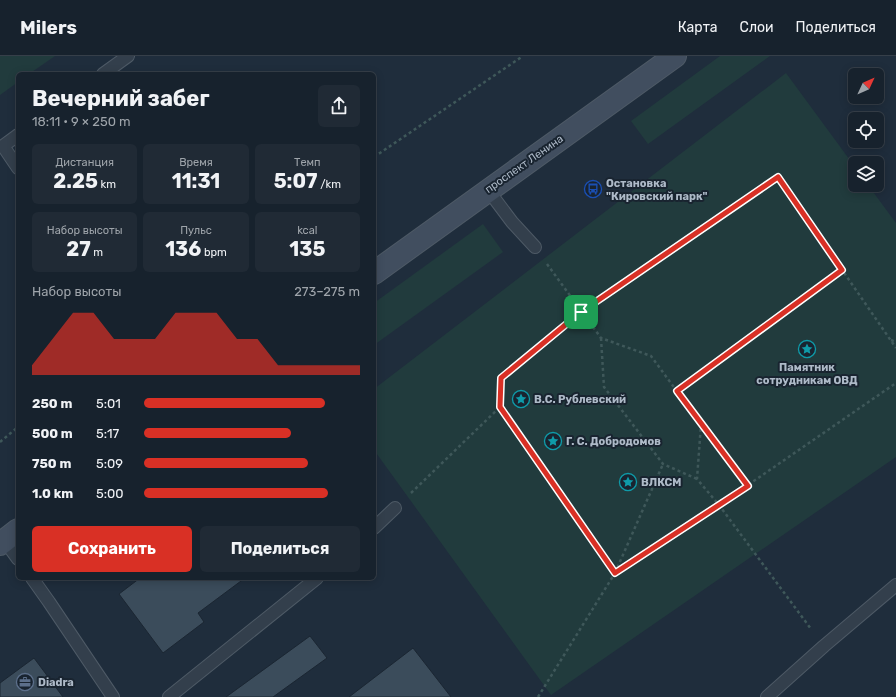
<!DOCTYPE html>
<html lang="ru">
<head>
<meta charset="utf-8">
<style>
  :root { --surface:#17222d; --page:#202a35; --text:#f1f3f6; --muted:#9ea4aa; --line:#363f49; --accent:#d93025 }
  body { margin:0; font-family:Rubik,sans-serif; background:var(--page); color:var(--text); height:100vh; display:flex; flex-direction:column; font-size:15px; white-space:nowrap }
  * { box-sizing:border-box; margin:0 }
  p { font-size:13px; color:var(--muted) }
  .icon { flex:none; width:22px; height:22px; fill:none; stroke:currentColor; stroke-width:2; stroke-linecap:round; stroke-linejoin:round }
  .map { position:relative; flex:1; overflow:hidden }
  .panel { position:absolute; left:16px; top:16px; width:360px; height:508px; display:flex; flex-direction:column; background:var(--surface); border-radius:6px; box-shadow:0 2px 10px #0003,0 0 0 1px var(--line) }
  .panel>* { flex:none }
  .needle { width:26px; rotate:46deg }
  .tools { position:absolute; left:848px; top:12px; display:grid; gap:8px }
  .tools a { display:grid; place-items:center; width:36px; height:36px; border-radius:6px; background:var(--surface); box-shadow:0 2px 10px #0003,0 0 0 1px var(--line); font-size:20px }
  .pin { position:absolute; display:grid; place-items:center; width:34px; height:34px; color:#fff; margin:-17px; border-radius:8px; box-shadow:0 2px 6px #0006 }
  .round { display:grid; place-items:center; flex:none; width:42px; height:42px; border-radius:6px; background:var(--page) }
  .head { display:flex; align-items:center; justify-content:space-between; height:68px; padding:0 16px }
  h1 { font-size:22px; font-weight:700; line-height:30px }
  .stats { display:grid; grid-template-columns:repeat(3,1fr); gap:6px; height:68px; padding:4px 16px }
  .stats div { display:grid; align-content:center; border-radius:6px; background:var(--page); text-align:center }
  .stats b { font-size:20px; font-weight:700 }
  .stats small { font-size:11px; font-weight:400 }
  .stats p { font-size:11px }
  .chart { height:112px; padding:8px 16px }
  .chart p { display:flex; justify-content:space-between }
  .chart svg { width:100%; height:72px; margin-top:4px; fill:var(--accent); opacity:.7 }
  .button { display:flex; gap:8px; margin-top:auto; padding:8px 16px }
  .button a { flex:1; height:46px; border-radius:6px; background:var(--accent); color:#fff; font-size:16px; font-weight:700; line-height:46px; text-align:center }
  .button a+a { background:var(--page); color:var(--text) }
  ul { padding:0 16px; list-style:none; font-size:13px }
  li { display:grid; grid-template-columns:64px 48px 1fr; align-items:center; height:30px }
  li i { height:10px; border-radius:5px; background:var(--accent) }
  header { display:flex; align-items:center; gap:24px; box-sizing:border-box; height:56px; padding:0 20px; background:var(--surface); border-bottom:1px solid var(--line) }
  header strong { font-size:19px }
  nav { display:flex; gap:22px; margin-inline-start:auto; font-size:14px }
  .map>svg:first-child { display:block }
  .green { fill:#213b3d }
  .building { fill:#3b4c5b; stroke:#1b2632 }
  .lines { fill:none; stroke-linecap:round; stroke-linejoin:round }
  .service-casing { stroke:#4e5a66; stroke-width:14 }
  .secondary-casing { stroke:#4e5a66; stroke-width:24 }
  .path { stroke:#3f585a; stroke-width:2.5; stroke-dasharray:3 3; stroke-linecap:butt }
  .service { stroke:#333f4c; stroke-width:12 }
  .secondary { stroke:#414e5f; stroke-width:22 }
  .route-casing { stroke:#fff; stroke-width:8 }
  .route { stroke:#d93025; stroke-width:5 }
  .labels { text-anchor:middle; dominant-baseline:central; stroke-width:4; stroke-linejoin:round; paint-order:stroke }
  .street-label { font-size:11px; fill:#aebac8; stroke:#192430 }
  .poi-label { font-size:11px; font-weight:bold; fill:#aebac8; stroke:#192430; text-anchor:start }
</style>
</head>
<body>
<header>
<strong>Milers</strong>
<nav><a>Карта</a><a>Слои</a><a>Поделиться</a></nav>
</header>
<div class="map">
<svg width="896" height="641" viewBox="0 0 896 641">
  <rect width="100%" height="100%" fill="#1f2d3c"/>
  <g class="green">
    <polygon points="0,0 55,0 29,18 18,18 18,26 0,39"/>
    <polygon points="720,0 770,0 648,88 631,65"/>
    <polygon points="786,17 855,111 855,129 868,129 896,167 896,401 551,639 374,394 374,333"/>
    <polygon points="483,168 503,196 374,289 374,247"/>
  </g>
  <g class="building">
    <polygon points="140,522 245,522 198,557 204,566 163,597 119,538"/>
    <polygon points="310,580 327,602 273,641 226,641"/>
    <polygon points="413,592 451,641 349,641"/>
    <polygon points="34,602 63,641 0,641 0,627"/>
  </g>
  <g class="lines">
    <g class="service-casing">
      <g id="service">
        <polyline points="103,18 128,0"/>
        <polyline points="18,79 3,90 18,112"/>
        <polyline points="488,134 512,166 535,191"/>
        <polyline points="374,472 395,452"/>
        <polyline points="4,484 18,503"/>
        <polyline points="32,522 49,546 113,641"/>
        <polyline points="169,641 317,522"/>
        <polyline points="767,641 824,590 896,529"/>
      </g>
    </g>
    <g class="secondary-casing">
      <g id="secondary">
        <polyline points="374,217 675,0"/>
        <polyline points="0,488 18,474"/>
      </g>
    </g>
    <g class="path">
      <polyline points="374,101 523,0"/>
      <polyline points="547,208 601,282 651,300 701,368 697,423 719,449 811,573"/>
      <polyline points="601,282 604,331 663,408 697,423"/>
      <polyline points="891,284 896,286"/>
      <polyline points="677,335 842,214"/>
      <polyline points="701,368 748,430"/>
      <polyline points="0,386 18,371"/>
      <polyline points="411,437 500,351"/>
      <polyline points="615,517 500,351 501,322 581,256 778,121 896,292"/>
      <polyline points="615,517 663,408"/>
      <polyline points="538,641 615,517 719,449 896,327"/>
    </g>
    <use href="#service" class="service"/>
    <use href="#secondary" class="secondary"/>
  </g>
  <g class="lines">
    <g class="route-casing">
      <polygon id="route" points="778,121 842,214 677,335 748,430 615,517 500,351 501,322 581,256"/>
    </g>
    <use href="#route" class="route"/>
  </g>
  <defs>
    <g id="bus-ring" transform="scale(0.9)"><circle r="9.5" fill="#192430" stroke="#1a4fb4" stroke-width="1.5"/><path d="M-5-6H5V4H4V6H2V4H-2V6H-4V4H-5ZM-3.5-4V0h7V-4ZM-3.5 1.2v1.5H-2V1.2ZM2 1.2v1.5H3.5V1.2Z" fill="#1a4fb4"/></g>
    <g id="sight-ring" transform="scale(0.9)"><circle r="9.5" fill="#192430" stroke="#0f9aa8" stroke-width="1.5"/><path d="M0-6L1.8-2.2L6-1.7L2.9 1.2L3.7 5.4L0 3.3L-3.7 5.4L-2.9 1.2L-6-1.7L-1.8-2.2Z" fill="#0f9aa8"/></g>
    <g id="office-ring" transform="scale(0.9)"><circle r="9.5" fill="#192430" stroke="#5c6f8a" stroke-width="1.5"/><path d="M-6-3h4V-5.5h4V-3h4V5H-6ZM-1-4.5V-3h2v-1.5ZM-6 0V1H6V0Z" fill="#5c6f8a"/></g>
  </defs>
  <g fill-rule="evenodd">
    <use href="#bus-ring" x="593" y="133"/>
    <use href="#sight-ring" x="807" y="293"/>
    <use href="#sight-ring" x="521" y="343"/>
    <use href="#sight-ring" x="553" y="385"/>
    <use href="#sight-ring" x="628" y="426"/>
    <use href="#office-ring" x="25" y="626"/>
  </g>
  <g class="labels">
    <g class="street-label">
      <text transform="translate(524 108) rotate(-35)">проспект Ленина</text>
    </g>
    <g class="poi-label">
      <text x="606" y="127">Остановка<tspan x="606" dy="13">"Кировский парк"</tspan></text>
      <text x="807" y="311" text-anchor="middle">Памятник<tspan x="807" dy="13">сотрудникам ОВД</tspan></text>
      <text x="534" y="343">В.С. Рублевский</text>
      <text x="566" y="385">Г. С. Добродомов</text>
      <text x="641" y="426">ВЛКСМ</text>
      <text x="38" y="626">Diadra</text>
    </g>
  </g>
</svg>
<div class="tools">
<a><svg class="needle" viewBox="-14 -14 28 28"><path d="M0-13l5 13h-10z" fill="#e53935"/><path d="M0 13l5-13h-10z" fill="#9ea4aa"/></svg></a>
<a><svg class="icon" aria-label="locate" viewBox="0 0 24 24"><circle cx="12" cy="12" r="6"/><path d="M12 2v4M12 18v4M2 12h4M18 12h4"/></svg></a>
<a><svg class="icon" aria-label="layers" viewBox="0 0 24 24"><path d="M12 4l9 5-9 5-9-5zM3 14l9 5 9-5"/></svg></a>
</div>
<div class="pin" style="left:581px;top:256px;background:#1e9e55"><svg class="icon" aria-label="arrive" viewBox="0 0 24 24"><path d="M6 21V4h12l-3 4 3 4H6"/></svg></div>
<section class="panel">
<div class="head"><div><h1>Вечерний забег</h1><p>18:11 · 9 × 250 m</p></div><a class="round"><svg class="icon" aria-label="share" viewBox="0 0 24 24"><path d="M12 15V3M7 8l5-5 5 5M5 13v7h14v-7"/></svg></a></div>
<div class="stats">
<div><p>Дистанция</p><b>2.25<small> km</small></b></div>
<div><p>Время</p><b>11:31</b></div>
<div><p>Темп</p><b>5:07<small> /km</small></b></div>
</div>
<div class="stats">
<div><p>Набор высоты</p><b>27<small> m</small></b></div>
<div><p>Пульс</p><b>136<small> bpm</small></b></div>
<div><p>kcal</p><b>135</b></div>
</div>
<div class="chart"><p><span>Набор высоты</span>273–275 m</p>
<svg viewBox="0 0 160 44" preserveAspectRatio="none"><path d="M0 44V38L10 22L20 6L30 6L40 22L50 22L60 22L70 6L80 6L90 6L100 22L110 22L120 38L130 38L140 38L150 38L160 38V44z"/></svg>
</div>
<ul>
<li><b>250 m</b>5:01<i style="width:84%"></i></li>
<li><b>500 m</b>5:17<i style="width:68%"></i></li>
<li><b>750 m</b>5:09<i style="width:76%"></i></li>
<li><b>1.0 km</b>5:00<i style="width:85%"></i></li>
</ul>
<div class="button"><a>Сохранить</a><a>Поделиться</a></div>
</section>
</div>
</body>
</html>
